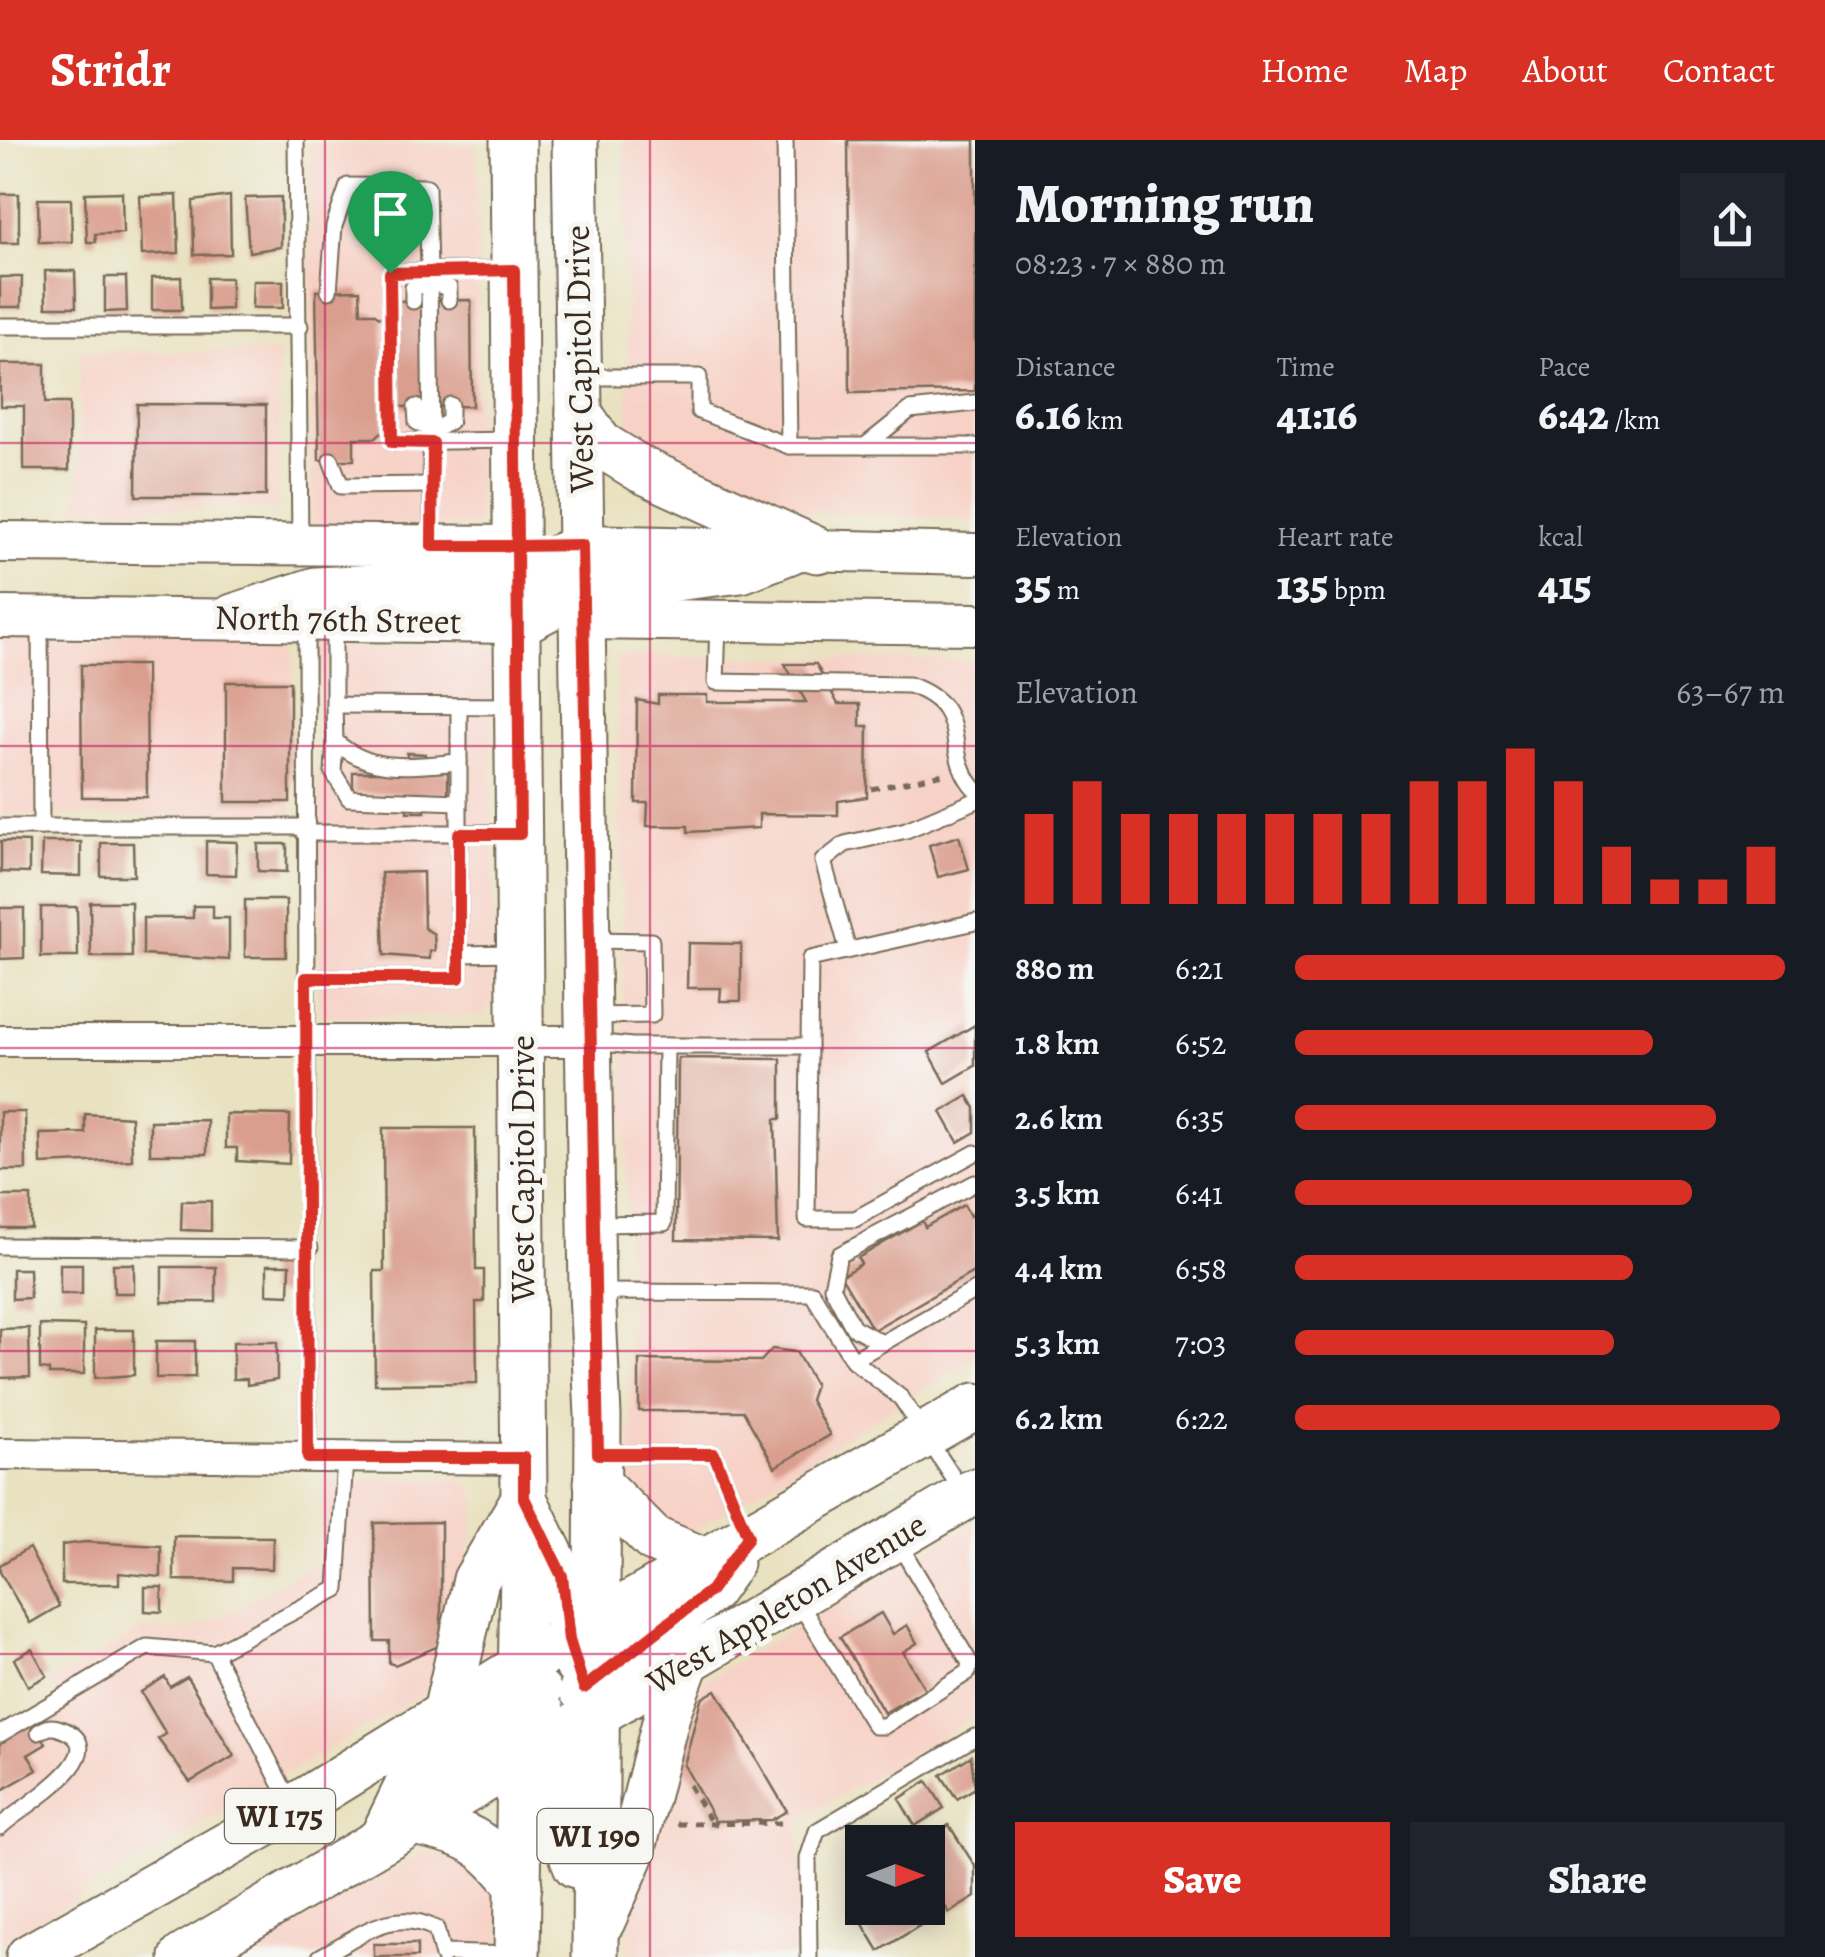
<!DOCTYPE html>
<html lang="en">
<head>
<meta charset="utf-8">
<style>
  :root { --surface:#171b24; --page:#20242c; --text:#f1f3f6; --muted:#9ea1a6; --accent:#d93025 }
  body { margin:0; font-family:Alegreya,serif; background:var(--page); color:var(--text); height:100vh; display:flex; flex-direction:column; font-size:38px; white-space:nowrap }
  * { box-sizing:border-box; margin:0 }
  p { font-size:32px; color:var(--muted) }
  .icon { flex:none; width:55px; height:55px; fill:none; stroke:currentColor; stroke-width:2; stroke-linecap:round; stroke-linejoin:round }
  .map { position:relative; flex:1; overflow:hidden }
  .panel { display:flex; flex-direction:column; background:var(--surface); width:850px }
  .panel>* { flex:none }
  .needle { width:65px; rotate:90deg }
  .controls { position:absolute; left:845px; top:1685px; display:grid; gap:20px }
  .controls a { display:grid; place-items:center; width:100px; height:100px; border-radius:0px; background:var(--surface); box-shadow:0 5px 25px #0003; font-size:50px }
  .pin { position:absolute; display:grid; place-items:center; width:85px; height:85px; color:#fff; margin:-102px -42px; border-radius:50% 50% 50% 0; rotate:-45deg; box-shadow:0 0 10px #0007 }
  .pin .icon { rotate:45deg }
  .round { display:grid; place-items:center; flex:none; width:105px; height:105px; border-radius:0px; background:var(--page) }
  .headline { display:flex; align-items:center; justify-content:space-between; height:170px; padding:0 40px }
  h1 { font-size:55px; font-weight:800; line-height:75px }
  .figures { display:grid; grid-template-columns:repeat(3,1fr); gap:15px; height:170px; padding:10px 40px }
  .figures div { display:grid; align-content:center }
  .figures b { font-size:42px; font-weight:800 }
  .figures small { font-size:28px; font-weight:400 }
  .figures p { font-size:28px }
  .chart { height:280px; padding:20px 40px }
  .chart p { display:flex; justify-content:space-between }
  .chart svg { width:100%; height:180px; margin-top:10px; stroke:var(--accent); stroke-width:6 }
  .button { display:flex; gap:20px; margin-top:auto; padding:20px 40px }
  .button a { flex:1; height:115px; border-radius:0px; background:var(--accent); color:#fff; font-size:40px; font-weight:800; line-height:115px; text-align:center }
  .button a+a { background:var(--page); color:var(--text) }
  ul { padding:0 40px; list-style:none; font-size:32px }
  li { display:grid; grid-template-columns:160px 120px 1fr; align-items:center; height:75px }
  li i { height:25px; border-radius:12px; background:var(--accent) }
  header { display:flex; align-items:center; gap:60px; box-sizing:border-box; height:140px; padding:0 50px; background:var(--accent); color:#fff }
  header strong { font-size:48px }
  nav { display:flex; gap:55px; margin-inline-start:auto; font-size:35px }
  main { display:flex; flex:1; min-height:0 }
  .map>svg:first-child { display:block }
  .built { fill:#f7d1c6 }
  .building { fill:#da9e8e }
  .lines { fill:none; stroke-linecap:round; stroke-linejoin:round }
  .service-casing { stroke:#786a57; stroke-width:19 }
  .minor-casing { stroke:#786a57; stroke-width:34 }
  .secondary-casing { stroke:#786a57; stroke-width:44 }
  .primary-casing { stroke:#786a57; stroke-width:49 }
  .path { stroke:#786a57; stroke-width:5; stroke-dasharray:8 8; stroke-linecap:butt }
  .service { stroke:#fff; stroke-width:15 }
  .minor { stroke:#fff; stroke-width:30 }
  .secondary { stroke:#fff; stroke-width:40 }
  .primary { stroke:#fff; stroke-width:45 }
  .route-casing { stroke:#fff; stroke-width:20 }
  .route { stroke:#d93025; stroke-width:12 }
  .grid { fill:none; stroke:#c2185b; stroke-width:2.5; stroke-opacity:0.55 }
  .labels { text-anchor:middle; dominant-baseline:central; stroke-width:10; stroke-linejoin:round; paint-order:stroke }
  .shield { fill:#f6f6f2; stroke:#73675e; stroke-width:2.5 }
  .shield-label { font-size:32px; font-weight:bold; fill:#3b2a1e }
  .street-label { font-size:35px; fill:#3b2a1e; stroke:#f6f6f2 }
</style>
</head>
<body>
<header>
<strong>Stridr</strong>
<nav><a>Home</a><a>Map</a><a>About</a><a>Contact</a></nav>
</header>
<main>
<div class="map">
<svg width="975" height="1817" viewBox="0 0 975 1817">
  <rect width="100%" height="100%" fill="#f6f6f2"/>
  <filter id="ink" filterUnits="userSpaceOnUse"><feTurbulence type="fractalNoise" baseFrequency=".01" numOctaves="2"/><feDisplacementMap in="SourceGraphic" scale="20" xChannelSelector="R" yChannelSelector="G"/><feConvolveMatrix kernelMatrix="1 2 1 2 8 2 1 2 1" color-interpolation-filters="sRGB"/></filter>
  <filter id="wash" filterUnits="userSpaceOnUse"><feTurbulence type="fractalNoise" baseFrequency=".0048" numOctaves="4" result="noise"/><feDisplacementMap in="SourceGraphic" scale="40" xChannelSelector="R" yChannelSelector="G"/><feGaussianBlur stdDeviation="2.25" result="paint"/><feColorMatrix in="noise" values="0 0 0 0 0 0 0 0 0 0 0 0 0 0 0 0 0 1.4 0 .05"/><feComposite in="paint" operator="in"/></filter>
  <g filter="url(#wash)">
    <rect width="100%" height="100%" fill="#e9e2c1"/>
    <g class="built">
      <polygon points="624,0 975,0 975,380 800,371 629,303"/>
      <polygon points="477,4 478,386 311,386 310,5"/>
      <polygon points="80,211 279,212 278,369 79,368"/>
      <polygon points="0,500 287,502 293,509 293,671 288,676 0,675"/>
      <polygon points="319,502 473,504 490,520 495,855 482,876 323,876 319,868"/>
      <polygon points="617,515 975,521 975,1218 682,1398 632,1361"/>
      <polygon points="322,1339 461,1340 472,1348 477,1363 449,1530 435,1547 0,1803 0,1599 63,1565 50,1541 145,1488 185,1491 221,1477 322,1419"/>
      <polygon points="975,1381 975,1577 799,1680 802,1817 629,1817 629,1774 687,1551"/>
      <polygon points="427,1711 486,1731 501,1750 500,1817 241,1817"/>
    </g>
    <g id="blocks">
      <g class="building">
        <polygon points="848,0 975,0 975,251 850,253"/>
        <polygon points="122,52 123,93 95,94 96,102 87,102 85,53"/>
        <rect x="0" y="54" width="19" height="49"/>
        <polygon points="177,55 179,113 142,115 140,56"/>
        <polygon points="230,56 231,114 194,115 193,61"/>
        <polygon points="281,57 281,107 249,112 245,58"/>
        <polygon points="38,59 71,59 72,102 39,102"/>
        <polygon points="45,131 75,131 76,167 46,167"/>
        <polygon points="0,137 22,137 21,167 0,167"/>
        <polygon points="105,137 126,137 127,171 105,172"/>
        <polygon points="181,137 182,170 152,170 152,138"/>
        <polygon points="207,138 231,138 231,169 207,170"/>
        <polygon points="253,141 283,141 283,168 252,168"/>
        <polygon points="360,150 361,173 373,173 383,179 384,290 375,298 354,298 354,320 319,320 316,151"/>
        <polygon points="471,160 472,266 398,267 398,161"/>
        <polygon points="0,224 45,224 45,263 69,263 69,330 24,330 24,266 0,266"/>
        <polygon points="137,264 266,265 266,356 136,356"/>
        <polygon points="785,524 816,524 838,564 860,564 860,586 868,586 867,657 838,661 838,675 759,674 759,688 688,692 688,686 647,686 648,663 636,663 637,560 658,564 658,555 707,555 707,562 806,562"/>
        <polygon points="81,525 146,525 147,657 82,657"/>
        <rect x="226" y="542" width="64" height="120"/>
        <polygon points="407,613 425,614 425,632 448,632 448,654 425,653 425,672 407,672 407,653 353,653 353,632 407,632"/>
        <polygon points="959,696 969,729 938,737 929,705"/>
        <polygon points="1,701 29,702 29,733 1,732"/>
        <polygon points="206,701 237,702 236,735 206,734"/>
        <polygon points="42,702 81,702 81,736 41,735"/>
        <polygon points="101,703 133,703 134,736 101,736"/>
        <polygon points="258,704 287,704 287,732 258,731"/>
        <polygon points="423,732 424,788 434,794 435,811 430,811 430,819 384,815 381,733"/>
        <rect x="245" y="760" width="41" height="57"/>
        <polygon points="90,762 131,762 132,817 91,817"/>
        <polygon points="193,766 213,766 213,778 229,778 229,820 143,815 143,778 193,778"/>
        <polygon points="41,767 77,767 78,817 41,817"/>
        <polygon points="0,768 24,768 24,818 0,819"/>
        <polygon points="688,803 741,804 741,861 720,861 721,848 687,848"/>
        <polygon points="975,885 975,926 946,943 929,912"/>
        <polygon points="678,918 781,919 781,979 775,979 778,1101 676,1100"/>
        <polygon points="968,956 975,968 975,992 958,1002 941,972"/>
        <polygon points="0,972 25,972 26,1030 0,1030"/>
        <polygon points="85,974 131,977 132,1020 41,1024 40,994 85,993"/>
        <polygon points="226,974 290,975 289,1024 237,1021 237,1008 226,1008"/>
        <polygon points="207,980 207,1014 150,1014 150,981"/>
        <polygon points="383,988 475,988 476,1130 484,1130 484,1162 476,1162 477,1243 375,1244 374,1131 384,1131"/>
        <rect x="0" y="1056" width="31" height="32"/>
        <polygon points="182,1061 211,1061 211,1091 181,1090"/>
        <polygon points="964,1065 970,1076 975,1073 975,1131 873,1190 841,1136 861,1124 858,1118 922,1081 925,1087"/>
        <rect x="60" y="1124" width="22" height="30"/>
        <polygon points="113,1124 134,1124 134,1153 114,1153"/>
        <polygon points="267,1125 290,1125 289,1155 267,1154"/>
        <rect x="162" y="1127" width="54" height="35"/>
        <polygon points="12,1129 29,1129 30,1158 12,1159"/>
        <polygon points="40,1185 84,1186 84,1234 49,1234 49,1230 40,1229"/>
        <polygon points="29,1188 30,1237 0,1238 0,1189"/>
        <polygon points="95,1190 134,1190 134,1235 95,1238"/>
        <polygon points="156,1201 195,1201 195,1237 156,1238"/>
        <polygon points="233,1202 277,1202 277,1240 247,1245 247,1239 233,1239"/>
        <polygon points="772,1209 796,1212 815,1245 810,1260 830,1295 775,1327 743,1271 639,1271 639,1220 761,1221"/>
        <polygon points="441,1382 441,1505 395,1525 389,1523 389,1501 375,1501 374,1383"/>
        <polygon points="174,1396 273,1397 272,1429 233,1428 233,1441 174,1440"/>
        <polygon points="85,1402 161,1406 161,1437 119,1433 119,1444 62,1444 62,1405"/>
        <polygon points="29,1408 59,1466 30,1483 0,1432 0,1425"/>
        <polygon points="145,1447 162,1447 162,1472 145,1471"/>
        <polygon points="881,1473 893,1494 907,1485 917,1503 903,1512 925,1549 884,1573 840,1497"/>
        <polygon points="32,1509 47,1536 28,1546 14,1519"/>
        <polygon points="165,1537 170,1547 187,1537 234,1616 190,1642 158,1599 166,1594 141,1552"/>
        <polygon points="716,1550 787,1671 771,1680 715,1681 684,1625 701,1559"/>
        <polygon points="32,1580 46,1604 28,1615 37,1630 0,1651 0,1599"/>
        <polygon points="971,1616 975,1648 957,1659 941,1635"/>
        <polygon points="927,1641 944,1668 915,1686 899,1659"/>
        <polygon points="949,1685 975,1726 975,1757 949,1773 928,1739 928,1702 922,1702"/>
        <polygon points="861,1768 930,1768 935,1776 879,1811 855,1771"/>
        <rect x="374" y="1804" width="43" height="13"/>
      </g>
    </g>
  </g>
  <g filter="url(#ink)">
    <use href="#blocks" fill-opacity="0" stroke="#786a57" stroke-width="2.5"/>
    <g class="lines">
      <g class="service-casing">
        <g id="service">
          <polyline points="296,0 300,401"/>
          <polyline points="785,0 789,306"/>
          <polyline points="329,151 334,86 348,46 427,47 429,131 390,133 392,302 512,300"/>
          <polyline points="413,161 413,148 429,142 449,148 449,160"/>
          <polyline points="0,186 300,186"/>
          <polyline points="585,237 699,237 699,271 789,306 975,306"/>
          <polyline points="416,267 417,282 433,291"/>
          <polyline points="433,291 450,281 450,265"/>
          <polyline points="865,306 910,270 975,263"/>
          <polyline points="331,320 341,346 433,345"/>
          <polyline points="432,402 429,131 510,130"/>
          <polyline points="334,480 334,565 516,566"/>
          <polyline points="40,481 41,687"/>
          <polyline points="306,482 308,1318"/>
          <path d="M 718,482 L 716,542 L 909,545 C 975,568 940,610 975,649"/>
          <path d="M 334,565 L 335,601 C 370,634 413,626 459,622"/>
          <polyline points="335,601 333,632 349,658 459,662"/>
          <polyline points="0,687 304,687"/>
          <polyline points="304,693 516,693"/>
          <polyline points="975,782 810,819 807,1079 855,1079 975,1013"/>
          <polyline points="591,800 651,801 652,875 593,876"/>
          <polyline points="848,810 823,721 845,704 906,690 975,661"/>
          <polyline points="459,814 515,813"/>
          <polyline points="306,838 459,838 459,566"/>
          <polyline points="593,902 632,906 809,906"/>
          <polyline points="595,1084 664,1083 666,906"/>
          <polyline points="0,1106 310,1108"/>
          <polyline points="596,1152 812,1153 853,1220 901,1258 962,1351"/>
          <polyline points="882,1203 853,1187 832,1147 839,1115 975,1043"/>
          <polyline points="853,1220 975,1150"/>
          <polyline points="602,1314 714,1314 746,1393"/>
          <polyline points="798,1461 875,1586 884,1586 968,1532 970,1523 897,1401"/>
          <polyline points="214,1513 337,1449 345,1318"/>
          <polyline points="0,1594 147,1507 214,1513 290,1662"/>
          <path d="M 0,1687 C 13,1672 123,1611 61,1589 C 52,1585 47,1587 39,1592"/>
          <polyline points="443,1813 513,1815"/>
          <path d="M 320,1817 C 360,1796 392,1766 436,1789 L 443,1817"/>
          <polyline points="809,1817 808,1718 817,1691 975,1597"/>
        </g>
      </g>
      <g class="minor-casing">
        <g id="minor">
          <polyline points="0,901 590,901"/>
          <polyline points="0,1314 524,1319"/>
        </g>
      </g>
      <g class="secondary-casing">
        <g id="secondary">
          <polyline points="0,402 517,406"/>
          <polyline points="582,405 975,414"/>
          <polyline points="0,477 519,483"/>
          <polyline points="583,479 975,484"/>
        </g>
      </g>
      <g class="primary-casing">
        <g id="primary">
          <polyline points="513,0 524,1358 517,1817"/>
          <polyline points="575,0 592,1152 598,1276 595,1817"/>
          <polyline points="579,273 600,304 642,330 817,410"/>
          <polyline points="233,477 316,450 517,440 582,405"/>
          <polyline points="519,483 584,449 741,430 790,411"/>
          <polyline points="597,1343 653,1399 705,1421"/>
          <polyline points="527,1365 561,1436 569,1499 578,1526"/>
          <polyline points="582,1550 711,1450 730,1423"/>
          <polyline points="446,1572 476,1440 521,1364"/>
          <path d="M 542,1573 C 558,1622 556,1678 576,1725"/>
          <path d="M 412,1682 C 467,1692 484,1700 519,1746"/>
          <polyline points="382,1699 409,1643 539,1552"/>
          <polyline points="602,1781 631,1716 668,1571 686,1523"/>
          <polyline points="29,1817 293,1668 522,1526 975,1266"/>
          <polyline points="183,1817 975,1351"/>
        </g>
      </g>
      <g class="path">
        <polyline points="871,649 944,634"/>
        <polyline points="689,1645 711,1682"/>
        <polyline points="677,1684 789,1683"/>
      </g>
      <use href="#service" class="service"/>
      <use href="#minor" class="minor"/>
      <use href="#secondary" class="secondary"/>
      <use href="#primary" class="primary"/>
    </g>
  </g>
  <g class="lines" filter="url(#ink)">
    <g class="route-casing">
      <polyline id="route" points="390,133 392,302 433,303 432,406 517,406 520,694 459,694 459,838 306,838 308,1318 524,1318 524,1358 562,1436 569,1500 584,1548 711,1450 748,1397 714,1314 598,1314 582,405 517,406 514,130 390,133"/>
    </g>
    <use href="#route" class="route"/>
  </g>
  <path class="grid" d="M 325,0 L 325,1817M 650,0 L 650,1817M 0,303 L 975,303M 0,606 L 975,606M 0,908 L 975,908M 0,1211 L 975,1211M 0,1514 L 975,1514"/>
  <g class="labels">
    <g class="shield">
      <rect x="225" y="1649" width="110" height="54" rx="8"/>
      <rect x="537.5" y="1669" width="115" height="54" rx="8"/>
    </g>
    <g class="shield-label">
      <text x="280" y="1676">WI 175</text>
      <text x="595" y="1696">WI 190</text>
    </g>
    <g class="street-label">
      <text transform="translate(579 219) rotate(-91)">West Capitol Drive</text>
      <text transform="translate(338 479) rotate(1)">North 76th Street</text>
      <text transform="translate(522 1029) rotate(-90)">West Capitol Drive</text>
      <text transform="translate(786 1463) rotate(-31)">West Appleton Avenue</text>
    </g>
  </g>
</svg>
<div class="controls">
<a><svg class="needle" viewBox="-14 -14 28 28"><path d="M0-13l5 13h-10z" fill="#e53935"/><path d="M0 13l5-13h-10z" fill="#9ea1a6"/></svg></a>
</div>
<div class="pin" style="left:390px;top:133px;background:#1e9e55"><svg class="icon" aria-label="arrive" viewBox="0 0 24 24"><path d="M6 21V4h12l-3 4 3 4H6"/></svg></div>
</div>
<section class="panel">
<div class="headline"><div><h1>Morning run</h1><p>08:23 · 7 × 880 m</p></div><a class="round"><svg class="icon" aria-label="share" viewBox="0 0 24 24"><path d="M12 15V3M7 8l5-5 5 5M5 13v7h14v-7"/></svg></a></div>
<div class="figures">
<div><p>Distance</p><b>6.16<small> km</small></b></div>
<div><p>Time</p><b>41:16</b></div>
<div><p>Pace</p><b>6:42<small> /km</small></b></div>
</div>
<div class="figures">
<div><p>Elevation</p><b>35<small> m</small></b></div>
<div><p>Heart rate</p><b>135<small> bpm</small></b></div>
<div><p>kcal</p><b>415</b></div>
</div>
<div class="chart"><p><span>Elevation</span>63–67 m</p>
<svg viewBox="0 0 160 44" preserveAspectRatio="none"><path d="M5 44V22M15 44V14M25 44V22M35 44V22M45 44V22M55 44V22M65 44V22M75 44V22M85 44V14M95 44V14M105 44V6M115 44V14M125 44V30M135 44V38M145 44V38M155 44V30"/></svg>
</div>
<ul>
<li><b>880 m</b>6:21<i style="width:100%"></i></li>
<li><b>1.8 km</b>6:52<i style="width:73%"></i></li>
<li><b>2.6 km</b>6:35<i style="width:86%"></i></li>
<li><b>3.5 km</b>6:41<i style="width:81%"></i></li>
<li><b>4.4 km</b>6:58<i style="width:69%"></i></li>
<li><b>5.3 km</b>7:03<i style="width:65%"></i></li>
<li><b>6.2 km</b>6:22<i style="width:99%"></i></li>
</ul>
<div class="button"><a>Save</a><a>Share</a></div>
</section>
</main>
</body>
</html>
